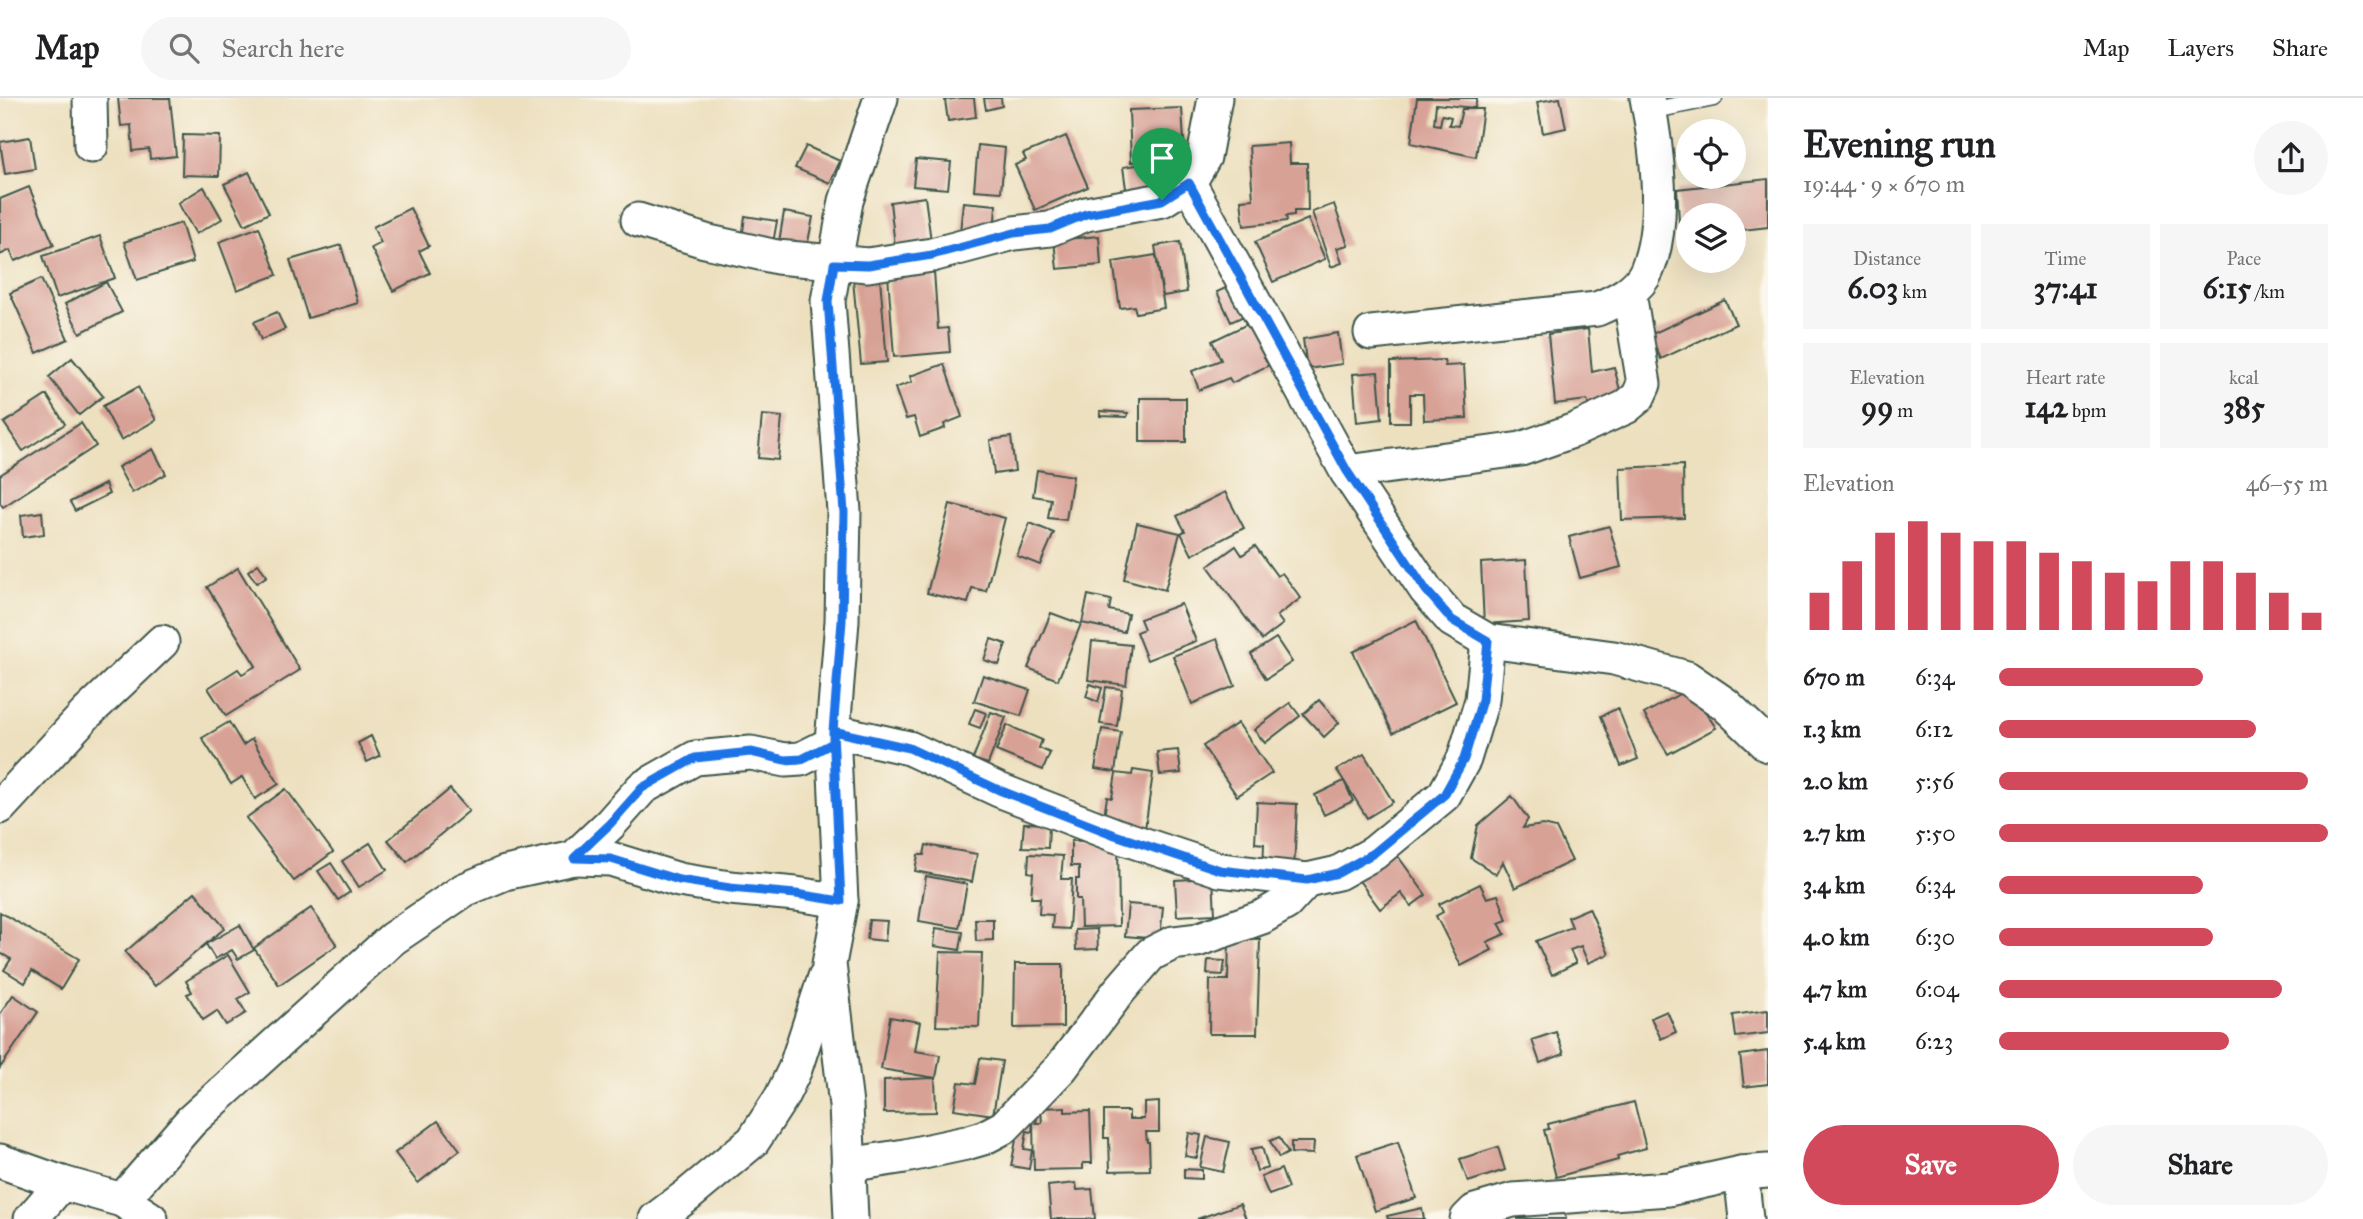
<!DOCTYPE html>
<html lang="en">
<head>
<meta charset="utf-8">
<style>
  :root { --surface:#fff; --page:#f6f6f6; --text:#202124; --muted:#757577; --line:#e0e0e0; --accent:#d1495b }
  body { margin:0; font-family:"IM FELL Great Primer",serif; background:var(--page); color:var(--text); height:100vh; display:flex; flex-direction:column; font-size:26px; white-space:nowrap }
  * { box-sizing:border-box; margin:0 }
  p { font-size:23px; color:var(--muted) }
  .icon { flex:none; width:38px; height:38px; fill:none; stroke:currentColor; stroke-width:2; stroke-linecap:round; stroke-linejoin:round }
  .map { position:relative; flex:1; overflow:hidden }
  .side { display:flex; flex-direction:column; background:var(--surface); width:595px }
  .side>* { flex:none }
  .controls { position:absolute; left:1676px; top:21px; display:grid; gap:14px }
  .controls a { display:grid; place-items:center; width:70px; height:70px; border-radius:50%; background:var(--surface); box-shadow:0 7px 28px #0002; font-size:35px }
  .pin { position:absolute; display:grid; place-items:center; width:60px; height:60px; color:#fff; margin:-72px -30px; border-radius:50% 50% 50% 0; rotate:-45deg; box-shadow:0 0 7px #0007 }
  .pin .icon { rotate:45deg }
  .round { display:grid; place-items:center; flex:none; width:74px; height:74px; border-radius:37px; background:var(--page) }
  .headline { display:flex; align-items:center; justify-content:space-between; height:119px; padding:0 35px }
  h1 { font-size:38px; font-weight:700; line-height:52px }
  .metrics { display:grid; grid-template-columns:repeat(3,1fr); gap:10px; height:119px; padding:7px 35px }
  .metrics div { display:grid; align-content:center; border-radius:0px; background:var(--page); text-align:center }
  .metrics b { font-size:30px; font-weight:700 }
  .metrics small { font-size:19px; font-weight:400 }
  .metrics p { font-size:19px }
  .chart { height:196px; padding:14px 35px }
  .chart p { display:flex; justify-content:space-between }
  .chart svg { width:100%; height:126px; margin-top:7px; stroke:var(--accent); stroke-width:6 }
  .button { display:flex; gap:14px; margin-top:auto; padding:14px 35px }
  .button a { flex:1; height:80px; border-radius:42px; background:var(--accent); color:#fff; font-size:28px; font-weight:700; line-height:80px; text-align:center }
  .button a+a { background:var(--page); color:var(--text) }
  ul { padding:0 35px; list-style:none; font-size:23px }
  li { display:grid; grid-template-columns:112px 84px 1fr; align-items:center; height:52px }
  li i { height:18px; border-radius:9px; background:var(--accent) }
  header { display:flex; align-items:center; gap:42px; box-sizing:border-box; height:98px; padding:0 35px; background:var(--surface); border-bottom:2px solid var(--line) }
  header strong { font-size:33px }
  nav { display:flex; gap:38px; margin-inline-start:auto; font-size:24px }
  .search { width:490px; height:63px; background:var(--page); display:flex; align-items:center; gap:18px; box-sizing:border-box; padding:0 24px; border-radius:38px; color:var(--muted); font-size:26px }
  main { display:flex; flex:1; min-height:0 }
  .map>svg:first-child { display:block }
  .building { fill:#d8a196 }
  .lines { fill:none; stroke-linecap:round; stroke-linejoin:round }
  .service-casing { stroke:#3e5549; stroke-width:19 }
  .minor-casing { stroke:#3e5549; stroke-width:37 }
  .service { stroke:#fff; stroke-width:16 }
  .minor { stroke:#fff; stroke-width:33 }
  .route-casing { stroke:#fff; stroke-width:14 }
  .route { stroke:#1a73e8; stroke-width:9 }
</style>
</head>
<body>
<header>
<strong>Map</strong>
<div class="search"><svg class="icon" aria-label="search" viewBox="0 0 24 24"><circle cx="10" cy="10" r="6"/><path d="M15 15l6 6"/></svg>Search here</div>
<nav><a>Map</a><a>Layers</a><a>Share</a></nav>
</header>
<main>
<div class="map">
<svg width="1768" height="1121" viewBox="0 0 1768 1121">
  <rect width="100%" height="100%" fill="#fbf7ec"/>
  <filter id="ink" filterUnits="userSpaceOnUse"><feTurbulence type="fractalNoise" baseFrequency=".0143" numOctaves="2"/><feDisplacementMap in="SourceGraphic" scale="14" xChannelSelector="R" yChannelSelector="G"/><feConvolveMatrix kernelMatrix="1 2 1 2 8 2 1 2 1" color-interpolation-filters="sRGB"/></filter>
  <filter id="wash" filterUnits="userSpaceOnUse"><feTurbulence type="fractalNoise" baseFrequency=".00686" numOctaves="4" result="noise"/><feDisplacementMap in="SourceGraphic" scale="28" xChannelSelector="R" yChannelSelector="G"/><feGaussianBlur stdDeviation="1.57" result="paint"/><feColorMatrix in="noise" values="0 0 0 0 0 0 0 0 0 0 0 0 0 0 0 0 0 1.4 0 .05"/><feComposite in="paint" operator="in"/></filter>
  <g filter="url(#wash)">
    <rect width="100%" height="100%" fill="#ede0bf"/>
    <g id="blocks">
      <g class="building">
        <polygon points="118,0 170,0 176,58 150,61 149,51 133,53 131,27 121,28"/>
        <polygon points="960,0 974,0 976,19 948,23 945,2"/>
        <polygon points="984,0 1001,0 1002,8 986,12"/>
        <polygon points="1417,0 1477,0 1475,10 1436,6 1434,26 1440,27 1442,17 1451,19 1449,27 1458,28 1462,11 1483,11 1476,59 1411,45"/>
        <polygon points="1560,0 1566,30 1543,35 1537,4"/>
        <polygon points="1182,10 1185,61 1131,64 1129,12"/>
        <polygon points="183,37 220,38 219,78 182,77"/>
        <polygon points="1066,38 1088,89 1035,112 1015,67 1026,62 1023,56"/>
        <polygon points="30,39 35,71 5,76 0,44"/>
        <polygon points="1289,45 1290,65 1307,65 1308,113 1294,113 1294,117 1286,118 1287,123 1244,128 1241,102 1253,101 1249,48"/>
        <polygon points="978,47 1005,50 1001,94 974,92"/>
        <polygon points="806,48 840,63 830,85 795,70"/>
        <polygon points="916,61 951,64 948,91 913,88"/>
        <polygon points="1150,65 1155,102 1128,105 1123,69"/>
        <polygon points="249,74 269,115 245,127 224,86"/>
        <polygon points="1768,81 1768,129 1734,133 1734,117 1689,117 1689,137 1680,138 1677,91"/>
        <polygon points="29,89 54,147 15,163 10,152 0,157 0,101"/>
        <polygon points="204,89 222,121 196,136 178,105"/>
        <polygon points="925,99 931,143 895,148 890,104"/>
        <polygon points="963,104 996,107 994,137 960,134"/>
        <polygon points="1334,106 1348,147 1337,150 1342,165 1331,169 1312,114"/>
        <polygon points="410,110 429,148 419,153 430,175 393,193 371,150 381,145 373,129"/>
        <polygon points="784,114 813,119 807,149 779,144"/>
        <polygon points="745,118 777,123 773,145 742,141"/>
        <polygon points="1308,121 1325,161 1273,184 1255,144"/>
        <polygon points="181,125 193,164 137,182 124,144"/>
        <polygon points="259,129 277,177 237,192 219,144"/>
        <polygon points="100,138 115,180 57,200 43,158"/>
        <polygon points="1099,138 1101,167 1057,171 1054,142"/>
        <polygon points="1180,144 1187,194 1163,198 1155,148"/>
        <polygon points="341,147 358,205 308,220 290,162"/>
        <polygon points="1156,157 1164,210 1136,215 1134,208 1120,210 1113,164"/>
        <polygon points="934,173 938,231 948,230 950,254 894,259 888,177"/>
        <polygon points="880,180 887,264 861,266 853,182"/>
        <polygon points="41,181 68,241 37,255 10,195"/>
        <polygon points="106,184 122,214 80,235 65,206"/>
        <polygon points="1234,186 1248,216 1231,224 1217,194"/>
        <polygon points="1725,202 1736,226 1661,261 1650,237"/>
        <polygon points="277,214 285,231 261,242 254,224"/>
        <polygon points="1262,219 1282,261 1232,285 1229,280 1199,292 1192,273 1221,262 1212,243"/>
        <polygon points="1588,231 1592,274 1614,269 1623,304 1590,312 1587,302 1555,306 1548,236"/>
        <polygon points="1338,235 1342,266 1307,271 1303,241"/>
        <polygon points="72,260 103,298 79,317 49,279"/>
        <polygon points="1444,262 1445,268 1464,267 1467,320 1424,322 1423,296 1410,296 1410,324 1391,324 1391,264"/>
        <polygon points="944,266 962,319 944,326 945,330 920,339 914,319 906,321 895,290 912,284 910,278"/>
        <polygon points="1378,274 1382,321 1357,324 1353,276"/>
        <polygon points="138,289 156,322 121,342 103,308"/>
        <polygon points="47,297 65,326 23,353 4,325"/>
        <rect x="1140" y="300" width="46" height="44"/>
        <polygon points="1100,313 1128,315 1127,319 1100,318"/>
        <polygon points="762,317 782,319 778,362 758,360"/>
        <polygon points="81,325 96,348 3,409 0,405 0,377"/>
        <polygon points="1011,339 1015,373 994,376 990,342"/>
        <polygon points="153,351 166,376 132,395 118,369"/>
        <polygon points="1683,367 1684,420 1622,422 1620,370"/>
        <polygon points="1037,372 1073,378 1066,422 1048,420 1051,401 1033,398"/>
        <polygon points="105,386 109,396 75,413 70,404"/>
        <polygon points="1225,394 1244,430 1192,457 1181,435 1185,433 1177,418"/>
        <polygon points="950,406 1005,420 986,493 972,490 968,505 927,495"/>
        <polygon points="42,414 44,436 23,439 21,417"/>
        <polygon points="1030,425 1054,435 1040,467 1017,458"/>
        <polygon points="1137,425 1180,435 1165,492 1124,481"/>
        <polygon points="1609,428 1621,469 1580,480 1569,439"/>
        <polygon points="1236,448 1242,457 1255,448 1277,478 1282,475 1301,500 1277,518 1283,526 1262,542 1208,468"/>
        <polygon points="1526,462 1529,523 1484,526 1481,465"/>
        <polygon points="258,466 267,478 257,485 248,473"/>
        <polygon points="238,470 300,572 226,618 208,590 238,571 242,576 256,568 207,489"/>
        <polygon points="1088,497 1111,502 1109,512 1128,516 1124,534 1082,525"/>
        <polygon points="1181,506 1196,543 1147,562 1136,534 1144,531 1140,521"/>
        <polygon points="1051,515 1081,526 1058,582 1028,570"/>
        <polygon points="1416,522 1456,604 1393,635 1353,554"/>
        <polygon points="1276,540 1292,564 1266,581 1251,556"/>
        <polygon points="991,541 1006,546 999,567 984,562"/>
        <polygon points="1217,541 1235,588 1192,606 1173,558"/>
        <polygon points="1092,543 1131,547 1126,587 1088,582"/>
        <polygon points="983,577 1030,592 1021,618 974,603"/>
        <polygon points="1090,586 1102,590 1098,604 1086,599"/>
        <polygon points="1106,589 1122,591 1117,628 1100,626"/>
        <polygon points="1690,590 1716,630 1668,656 1644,616"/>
        <polygon points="1319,602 1339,625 1324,639 1303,616"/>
        <polygon points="1290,605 1300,618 1265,645 1254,632"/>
        <polygon points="1618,610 1638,661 1621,668 1601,618"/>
        <polygon points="975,611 986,615 980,630 969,626"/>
        <polygon points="991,614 1006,619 988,666 973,661"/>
        <polygon points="229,624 243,647 252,641 279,686 255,701 242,679 231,686 202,640"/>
        <polygon points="1238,625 1272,675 1237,698 1203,648"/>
        <polygon points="1007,627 1042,642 1039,650 1050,655 1043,672 996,653"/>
        <polygon points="1102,631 1121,634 1115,674 1095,671"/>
        <polygon points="371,638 380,658 367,664 358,645"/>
        <polygon points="1178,652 1181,675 1160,677 1157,654"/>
        <polygon points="1364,656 1393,704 1367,720 1344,683 1353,703 1324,717 1315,697 1344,683 1337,672"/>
        <polygon points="1133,672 1153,675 1145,731 1103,725 1107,699 1112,700 1116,675 1132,677"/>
        <polygon points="286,691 333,754 294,783 246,720"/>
        <polygon points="450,691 469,713 407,764 388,742"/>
        <polygon points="1512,698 1528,721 1523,730 1543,727 1556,730 1572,763 1515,790 1503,764 1496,776 1471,760 1478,727"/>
        <polygon points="1257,704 1297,706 1294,774 1263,772 1264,746 1255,745"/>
        <polygon points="1024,725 1049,726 1048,750 1022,749"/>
        <polygon points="1118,742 1119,828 1081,829 1080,801 1076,801 1076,781 1079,781 1079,768 1071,768 1071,743"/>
        <polygon points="370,745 387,772 359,789 342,763"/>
        <polygon points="926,747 977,756 972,784 915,773 918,757 924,757"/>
        <polygon points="1392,750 1426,797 1411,808 1401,795 1380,811 1355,777"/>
        <polygon points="1029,756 1063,758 1061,781 1072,781 1069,831 1052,830 1053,817 1039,816 1040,800 1031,800 1033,775 1028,774"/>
        <polygon points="331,765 350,794 338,802 318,773"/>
        <polygon points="926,778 967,786 959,830 919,823"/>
        <polygon points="1213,780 1215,816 1177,818 1175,782"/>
        <polygon points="1480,786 1487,800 1498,797 1507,822 1499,825 1505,836 1487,844 1492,852 1461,868 1436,818 1443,814 1439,806"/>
        <polygon points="195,794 225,830 155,888 125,854"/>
        <polygon points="1128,806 1163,809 1160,841 1125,838"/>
        <polygon points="311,810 337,847 279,887 254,850"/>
        <polygon points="1589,810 1609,856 1588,865 1581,848 1570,852 1576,865 1552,877 1536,843 1572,829 1568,819"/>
        <polygon points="0,814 79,861 61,891 32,873 25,885 4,872 11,861 0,855"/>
        <polygon points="975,821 993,821 993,842 976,843"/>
        <polygon points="869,822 887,823 885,843 867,841"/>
        <polygon points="240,827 254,852 238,861 232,852 215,861 206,846"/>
        <polygon points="936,830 963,834 960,852 934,848"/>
        <polygon points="1097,831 1098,851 1076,852 1075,832"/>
        <polygon points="1229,840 1260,841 1257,936 1209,936 1210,882 1228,882"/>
        <polygon points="940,854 982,855 979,929 936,928"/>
        <polygon points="228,857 250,894 238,901 246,915 226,927 217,913 203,922 187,896 192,894 186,883"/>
        <polygon points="1208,862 1225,863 1223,877 1207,876"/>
        <polygon points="1015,866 1063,866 1063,929 1014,930"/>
        <polygon points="13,897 38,914 0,970 0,916"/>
        <polygon points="1768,912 1768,935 1736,939 1733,917"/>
        <polygon points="1667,913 1676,934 1661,941 1651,920"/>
        <polygon points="890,919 920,924 915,953 940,957 936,980 881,971"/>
        <polygon points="1556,934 1564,956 1540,965 1532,942"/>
        <polygon points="1768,953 1768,986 1744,989 1740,957"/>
        <polygon points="980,960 1002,963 993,1017 954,1011 959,984 975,986"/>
        <polygon points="935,980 936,1014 884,1015 884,982"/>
        <polygon points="1159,1004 1159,1034 1146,1034 1147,1044 1149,1044 1150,1072 1110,1073 1109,1040 1104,1040 1104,1013 1129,1013 1129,1021 1144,1021 1144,1005"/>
        <polygon points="1634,1004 1646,1050 1617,1058 1618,1062 1556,1079 1544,1032 1549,1031 1548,1026"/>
        <polygon points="1065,1009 1065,1014 1090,1013 1092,1065 1083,1065 1083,1071 1034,1072 1033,1024 1032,1034 1027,1033 1024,1051 1032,1052 1029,1071 1011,1068 1021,1017 1037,1020 1036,1025 1042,1025 1041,1010"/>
        <polygon points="438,1023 460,1052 418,1085 395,1055"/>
        <polygon points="1189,1035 1201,1037 1197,1060 1185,1058"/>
        <polygon points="1207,1039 1230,1044 1223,1074 1200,1069"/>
        <polygon points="1279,1039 1288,1055 1279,1060 1270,1043"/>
        <polygon points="1291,1044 1314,1044 1313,1056 1291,1055"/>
        <polygon points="1398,1044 1416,1100 1375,1113 1357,1057"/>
        <polygon points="1262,1049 1268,1070 1257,1073 1251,1051"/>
        <polygon points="1498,1049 1505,1072 1468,1084 1460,1061"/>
        <polygon points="1184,1071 1202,1072 1202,1081 1184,1080"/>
        <polygon points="1281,1071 1288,1090 1269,1097 1261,1079"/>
        <polygon points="1076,1085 1077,1092 1092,1091 1095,1121 1051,1121 1048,1088"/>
        <polygon points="1240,1106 1246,1121 1197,1121"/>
        <polygon points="1422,1110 1424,1121 1388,1121 1387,1118"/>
        <polygon points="1564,1111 1566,1121 1518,1121 1518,1120"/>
      </g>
    </g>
  </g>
  <g filter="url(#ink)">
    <use href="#blocks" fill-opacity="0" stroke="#3e5549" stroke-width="2"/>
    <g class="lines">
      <g class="service-casing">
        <polyline id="service" points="1650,13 1714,0"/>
      </g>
      <g class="minor-casing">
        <g id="minor">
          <polyline points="90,0 91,48"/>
          <polyline points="1189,85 1347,374 1426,492 1452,522 1488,543 1614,560 1687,580 1725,606 1768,647"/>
          <polyline points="638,122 705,143 777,159 868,167 932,157 1014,135 1050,131 1086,116 1162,102 1189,85 1204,59 1215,0"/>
          <path d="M 1371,235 L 1597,211 C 1616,203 1639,192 1647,172 C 1667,125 1657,49 1647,0"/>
          <polyline points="1347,374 1521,351 1575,332 1626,309 1638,299 1644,286 1629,195"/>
          <polyline points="833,633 909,650 999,692 1115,737 1220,772 1307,782 1338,775 1374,755 1444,697 1464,661 1482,602 1488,543"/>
          <polyline points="0,709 86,616 162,544"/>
          <polyline points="574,760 611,761 679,782 730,790 796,796 841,803"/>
          <polyline points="0,1063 62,1085 122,1102 151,1121"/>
          <polyline points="848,1067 905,1058 966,1045 983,1040 1004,1029 1061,970 1119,893 1151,856 1173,845 1197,842 1262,819 1286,805 1307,782"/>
          <polyline points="1741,1075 1746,1121"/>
          <polyline points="122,1102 191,1023 392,841 464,792 505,775 574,760 610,726 642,690 695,660 751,655 785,662 801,661 833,645"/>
          <polyline points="31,1121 62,1085"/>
          <polyline points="656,1121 688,1097 753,1043 781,1000 795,971 825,879"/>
          <polyline points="851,1121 846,1007 829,866 841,803 833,633 842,523 844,413 828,203 846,103 881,0"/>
          <polyline points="1467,1121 1475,1113 1513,1102 1669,1091 1741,1075 1768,1073"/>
        </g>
      </g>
      <use href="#service" class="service"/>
      <use href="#minor" class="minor"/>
    </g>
  </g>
  <g class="lines" filter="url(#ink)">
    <g class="route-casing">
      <polyline id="route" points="1162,102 1086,116 1050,131 1014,135 932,157 868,167 834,166 828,203 844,414 842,523 833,633 833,645 802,661 785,662 751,654 695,660 642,690 610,726 574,760 611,761 679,782 730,790 796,796 841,803 833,633 909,650 999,692 1115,737 1220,772 1307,782 1338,775 1374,755 1444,697 1464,661 1482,602 1488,543 1452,522 1426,492 1347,373 1189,85 1162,102"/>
    </g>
    <use href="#route" class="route"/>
  </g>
</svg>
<div class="controls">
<a><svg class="icon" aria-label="locate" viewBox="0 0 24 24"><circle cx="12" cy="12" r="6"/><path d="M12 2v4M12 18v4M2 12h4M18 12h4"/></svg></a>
<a><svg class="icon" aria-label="layers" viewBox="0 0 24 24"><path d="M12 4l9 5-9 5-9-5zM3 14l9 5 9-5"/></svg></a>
</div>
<div class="pin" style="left:1162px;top:102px;background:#1e9e55"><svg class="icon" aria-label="arrive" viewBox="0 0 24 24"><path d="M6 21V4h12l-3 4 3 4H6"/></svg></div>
</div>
<section class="side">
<div class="headline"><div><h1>Evening run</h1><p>19:44 · 9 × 670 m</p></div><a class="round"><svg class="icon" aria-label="share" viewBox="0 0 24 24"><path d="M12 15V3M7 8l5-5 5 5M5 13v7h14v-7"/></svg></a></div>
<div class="metrics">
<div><p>Distance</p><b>6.03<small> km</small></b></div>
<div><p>Time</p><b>37:41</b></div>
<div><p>Pace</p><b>6:15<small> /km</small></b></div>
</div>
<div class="metrics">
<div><p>Elevation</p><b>99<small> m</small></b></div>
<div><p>Heart rate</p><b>142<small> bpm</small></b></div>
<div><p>kcal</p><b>385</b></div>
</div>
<div class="chart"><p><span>Elevation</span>46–55 m</p>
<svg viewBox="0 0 160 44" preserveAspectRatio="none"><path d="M5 44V31M15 44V20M25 44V10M35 44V6M45 44V10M55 44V13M65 44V13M75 44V17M85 44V20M95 44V24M105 44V27M115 44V20M125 44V20M135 44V24M145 44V31M155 44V38"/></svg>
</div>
<ul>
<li><b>670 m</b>6:34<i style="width:62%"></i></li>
<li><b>1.3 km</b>6:12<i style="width:78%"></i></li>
<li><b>2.0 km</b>5:56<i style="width:94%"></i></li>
<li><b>2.7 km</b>5:50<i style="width:100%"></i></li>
<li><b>3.4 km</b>6:34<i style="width:62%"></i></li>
<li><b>4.0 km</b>6:30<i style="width:65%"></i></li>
<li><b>4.7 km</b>6:04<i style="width:86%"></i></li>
<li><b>5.4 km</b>6:23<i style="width:70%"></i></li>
</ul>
<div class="button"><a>Save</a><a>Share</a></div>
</section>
</main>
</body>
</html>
